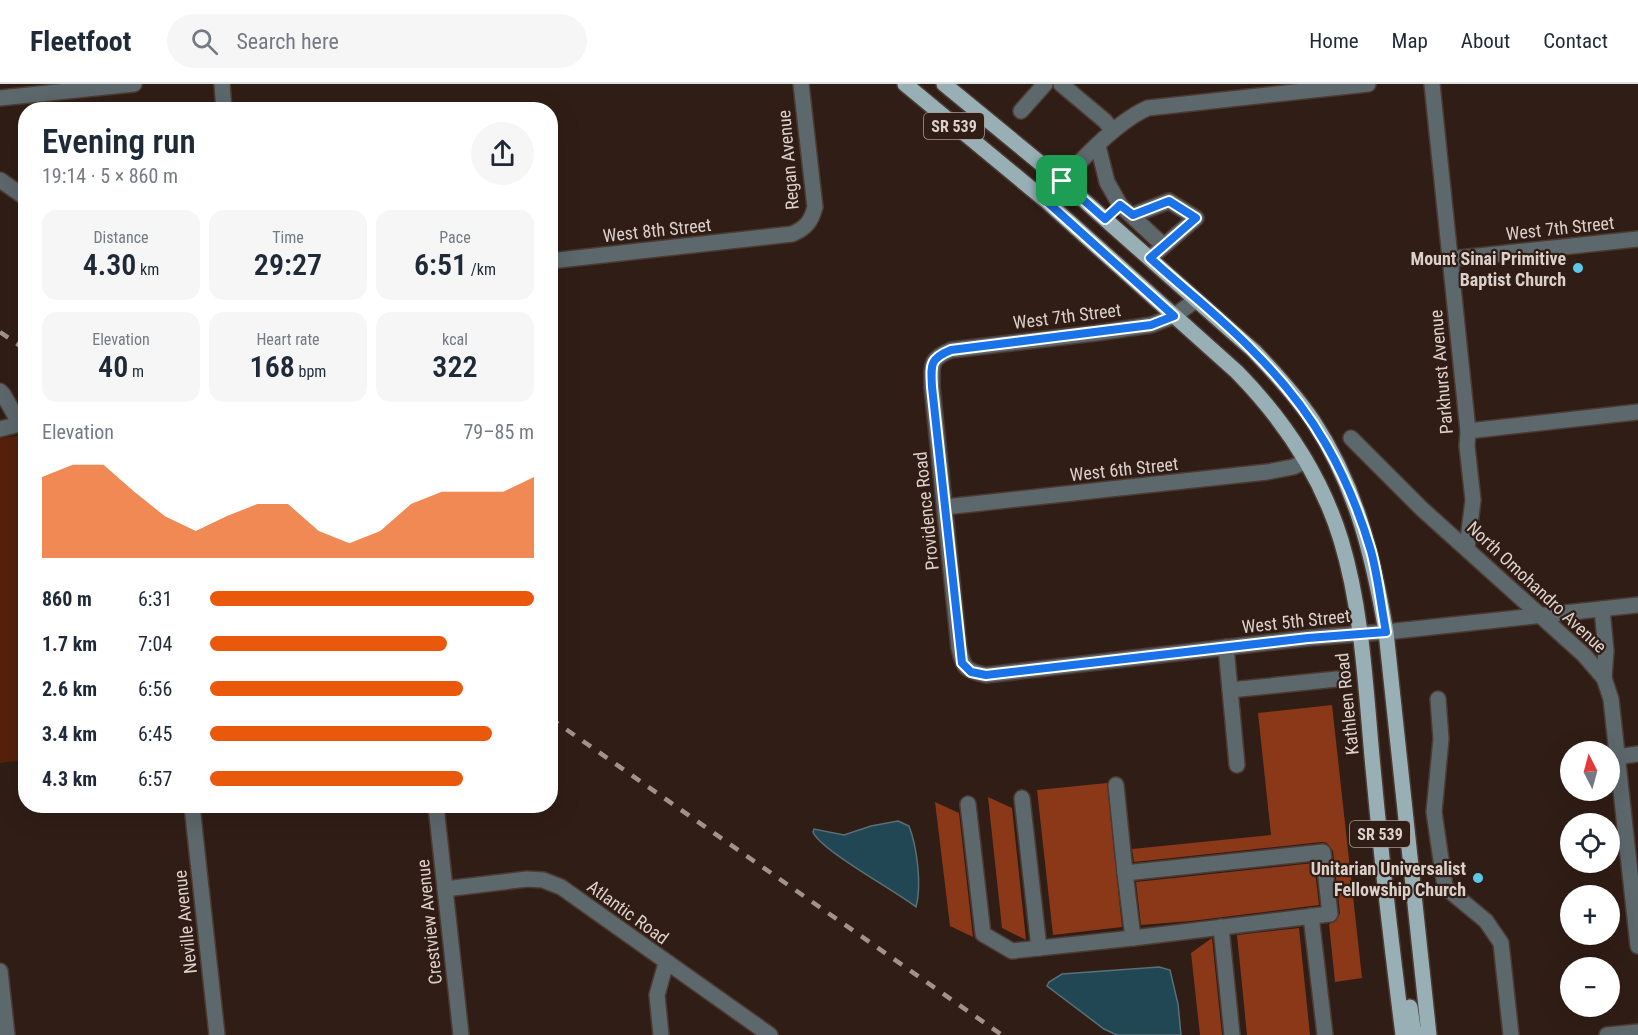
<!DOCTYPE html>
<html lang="en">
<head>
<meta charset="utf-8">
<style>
  :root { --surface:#fff; --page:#f6f6f7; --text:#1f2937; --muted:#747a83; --line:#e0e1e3; --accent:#ea580c }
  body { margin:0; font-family:"Roboto Condensed",sans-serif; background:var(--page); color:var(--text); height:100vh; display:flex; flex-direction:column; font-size:22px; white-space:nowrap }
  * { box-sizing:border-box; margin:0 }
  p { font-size:20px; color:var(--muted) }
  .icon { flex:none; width:33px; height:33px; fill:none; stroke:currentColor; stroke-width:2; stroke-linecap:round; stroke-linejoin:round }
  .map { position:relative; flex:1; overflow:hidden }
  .details { position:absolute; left:18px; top:18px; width:540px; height:711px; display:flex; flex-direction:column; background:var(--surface); border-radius:24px; box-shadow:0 6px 24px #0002 }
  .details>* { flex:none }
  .needle { width:39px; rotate:354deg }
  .controls { position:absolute; left:1560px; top:657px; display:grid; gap:12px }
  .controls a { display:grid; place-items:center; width:60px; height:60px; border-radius:50%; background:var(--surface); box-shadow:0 6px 24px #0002; font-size:30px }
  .pin { position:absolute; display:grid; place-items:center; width:51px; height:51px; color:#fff; margin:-26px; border-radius:12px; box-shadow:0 3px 9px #0006 }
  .round { display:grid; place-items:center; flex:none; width:63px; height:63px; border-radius:32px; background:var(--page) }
  .summary { display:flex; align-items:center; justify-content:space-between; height:102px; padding:0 24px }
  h1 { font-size:33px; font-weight:600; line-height:45px }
  .figures { display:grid; grid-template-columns:repeat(3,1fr); gap:9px; height:102px; padding:6px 24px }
  .figures div { display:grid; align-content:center; border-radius:15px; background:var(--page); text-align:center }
  .figures b { font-size:30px; font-weight:600 }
  .figures small { font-size:16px; font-weight:400 }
  .figures p { font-size:16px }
  .chart { height:168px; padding:12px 24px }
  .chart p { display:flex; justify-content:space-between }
  .chart svg { width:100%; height:108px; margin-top:6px; fill:var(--accent); opacity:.7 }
  ul { padding:0 24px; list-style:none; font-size:20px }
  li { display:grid; grid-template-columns:96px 72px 1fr; align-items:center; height:45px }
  li i { height:15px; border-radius:8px; background:var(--accent) }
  header { display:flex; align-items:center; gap:36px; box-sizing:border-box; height:84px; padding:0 30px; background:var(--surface); border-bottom:2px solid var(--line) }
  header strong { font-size:28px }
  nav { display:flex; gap:33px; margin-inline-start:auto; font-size:21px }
  .search { width:420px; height:54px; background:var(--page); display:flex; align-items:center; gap:15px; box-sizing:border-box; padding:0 21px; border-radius:33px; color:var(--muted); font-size:22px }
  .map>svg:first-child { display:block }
  .green { fill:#56210b }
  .water { fill:#204753; stroke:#597077; stroke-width:1.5 }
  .building { fill:#8a3818 }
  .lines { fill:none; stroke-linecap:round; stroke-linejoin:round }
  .minor-casing { stroke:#4c3a33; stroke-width:18 }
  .major-casing { stroke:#4c3a33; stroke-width:18 }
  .minor { stroke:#5d686c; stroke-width:15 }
  .major { stroke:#98afb6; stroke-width:15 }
  .rail { stroke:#a1928c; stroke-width:4.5; stroke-dasharray:10 10; stroke-linecap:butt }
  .route-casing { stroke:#fff; stroke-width:12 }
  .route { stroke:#1a73e8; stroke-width:8 }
  .poi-dot { fill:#5bc8e7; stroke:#301d16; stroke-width:2 }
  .labels { text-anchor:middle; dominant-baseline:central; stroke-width:4.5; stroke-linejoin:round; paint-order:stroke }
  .shield { fill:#301d16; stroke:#a99a95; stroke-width:1.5 }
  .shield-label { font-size:16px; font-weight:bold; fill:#ddd0cb }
  .street-label { font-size:18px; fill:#ddd0cb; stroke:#301d16 }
  .poi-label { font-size:18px; font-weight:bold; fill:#ddd0cb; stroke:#301d16; text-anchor:end }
</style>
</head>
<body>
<header>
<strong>Fleetfoot</strong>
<div class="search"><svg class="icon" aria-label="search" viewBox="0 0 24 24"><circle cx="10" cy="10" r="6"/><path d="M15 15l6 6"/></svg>Search here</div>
<nav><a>Home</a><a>Map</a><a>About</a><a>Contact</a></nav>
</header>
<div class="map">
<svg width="1638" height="951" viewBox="0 0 1638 951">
  <rect width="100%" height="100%" fill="#301d16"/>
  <polygon class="green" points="25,351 25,676 0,679 0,354"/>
  <g class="water">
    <path d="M 898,737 L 909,742 C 917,763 922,801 916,823 C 896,807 820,766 813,748 L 814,745 L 844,751 L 871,742 Z"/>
    <polygon points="1159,883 1170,886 1178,920 1181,951 1117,951 1104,945 1047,902 1049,898 1062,890"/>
  </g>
  <g class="building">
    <polygon points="1332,621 1362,894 1335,898 1329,840 1336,837 1340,829 1333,767 1327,759 1322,758 1134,778 1132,765 1271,751 1258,629"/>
    <polygon points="1107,699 1122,843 1053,851 1037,706"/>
    <polygon points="988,713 1012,724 1026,856 1002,844"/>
    <polygon points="935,718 959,729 973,853 950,842"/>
    <polygon points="1314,779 1319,821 1191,837 1141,841 1136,798"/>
    <polygon points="1299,844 1310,951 1247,951 1237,851"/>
    <polygon points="1212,854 1222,951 1200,951 1191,869"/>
  </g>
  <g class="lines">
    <g class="minor-casing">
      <g id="minor">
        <polyline points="222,0 224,26"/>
        <polyline points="1061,0 1105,37 1113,47"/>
        <polyline points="1432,0 1468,347 1467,362 1473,416 1467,464"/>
        <polyline points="0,14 134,0"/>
        <polyline points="1021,27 1045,0"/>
        <polyline points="1098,62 1107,98 1120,121 1164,162"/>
        <polyline points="0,96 26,114"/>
        <path d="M 1045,116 C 1071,87 1113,39 1148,24 L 1368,0"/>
        <polyline points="1133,131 1169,117 1196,134 1150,174"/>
        <polyline points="1450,175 1638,155"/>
        <path d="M 550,177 L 792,150 C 806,144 811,138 815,123 L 801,0"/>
        <path d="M 1196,216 L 1174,232 L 1151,241 L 1096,249 L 951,266 C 929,275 932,281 932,303 L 959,564 C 963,584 966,587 986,591 L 1308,554 L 1395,547 L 1638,521"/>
        <polyline points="0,307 3,310 20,340 0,345"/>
        <polyline points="1468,347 1638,328"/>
        <polyline points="1351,354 1422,425 1584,571 1604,594 1611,615 1638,862"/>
        <polyline points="945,423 1267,388 1293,383 1306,377"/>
        <polyline points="1602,525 1606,567 1604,594"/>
        <polyline points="1226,563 1237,681"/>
        <polyline points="1230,606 1337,595"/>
        <polyline points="1438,615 1441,655 1434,728 1445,803 1486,837 1501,859 1511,951"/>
        <polyline points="1617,673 1638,670"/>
        <polyline points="1116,701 1125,789"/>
        <polyline points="1022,714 1039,864"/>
        <polyline points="968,720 983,850 1012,867 1133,854"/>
        <polyline points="192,722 217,951"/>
        <polyline points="436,722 461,951"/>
        <polygon points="1323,768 1330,830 1133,854 1125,789"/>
        <polyline points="445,805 527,795 543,796 561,803 770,951"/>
        <polyline points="1311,832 1325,951"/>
        <polyline points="1221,843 1232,951"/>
        <polyline points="0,887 7,951"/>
        <polyline points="661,951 657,911 666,879"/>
        <polyline points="1607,951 1638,948"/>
      </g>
    </g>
    <g class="major-casing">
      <g id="major">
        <path d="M 905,0 L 1045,116 L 1237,288 C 1284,336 1321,391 1341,456 C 1364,532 1366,615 1374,694 C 1382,780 1392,865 1403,951"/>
        <path d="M 944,0 L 1062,97 L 1254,267 C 1275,289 1296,312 1313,337 C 1356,402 1373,472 1386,548 L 1429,951"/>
        <polyline points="1410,923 1413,944 1416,951"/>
      </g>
    </g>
    <use href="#minor" class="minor"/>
    <use href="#major" class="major"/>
    <g class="rail">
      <polyline points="0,248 26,266"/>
      <polyline points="550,634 1002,951"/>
    </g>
  </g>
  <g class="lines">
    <g class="route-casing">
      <path id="route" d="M 1062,97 L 1105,135 L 1120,121 L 1133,131 L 1169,117 L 1196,134 L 1150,174 C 1185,206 1223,235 1255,269 C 1313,327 1348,389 1371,467 C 1378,493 1381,521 1386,548 L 1308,554 L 986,591 L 971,588 L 962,579 L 932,303 C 931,281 929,275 951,266 L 1151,241 L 1174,232 L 1045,116 Z"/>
    </g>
    <use href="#route" class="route"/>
  </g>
  <g class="poi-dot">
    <circle cx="1578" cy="184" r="6"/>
    <circle cx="1478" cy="794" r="6"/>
  </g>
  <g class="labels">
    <g class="shield">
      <rect x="924" y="29" width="60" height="26" rx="4.5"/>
      <rect x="1350" y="737" width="60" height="26" rx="4.5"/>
    </g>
    <g class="shield-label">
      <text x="954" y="42">SR 539</text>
      <text x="1380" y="750">SR 539</text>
    </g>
    <g class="street-label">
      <text transform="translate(788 76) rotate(-95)">Regan Avenue</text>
      <text transform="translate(1560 144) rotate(-6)">West 7th Street</text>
      <text transform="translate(657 146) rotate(-6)">West 8th Street</text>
      <text transform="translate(1067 232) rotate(-7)">West 7th Street</text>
      <text transform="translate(1441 288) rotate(-95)">Parkhurst Avenue</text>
      <text transform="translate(1124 385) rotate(-6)">West 6th Street</text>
      <text transform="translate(926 427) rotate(-96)">Providence Road</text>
      <text transform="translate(1537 503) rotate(43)">North Omohandro Avenue</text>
      <text transform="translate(1296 537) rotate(-6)">West 5th Street</text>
      <text transform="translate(1347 620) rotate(-96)">Kathleen Road</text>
      <text transform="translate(628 828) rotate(36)">Atlantic Road</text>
      <text transform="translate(185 838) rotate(-96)">Neville Avenue</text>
      <text transform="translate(429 838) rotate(-96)">Crestview Avenue</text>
    </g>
    <g class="poi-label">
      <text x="1566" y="174">Mount Sinai Primitive<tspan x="1566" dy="21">Baptist Church</tspan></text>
      <text x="1466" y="784">Unitarian Universalist<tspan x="1466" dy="21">Fellowship Church</tspan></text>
    </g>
  </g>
</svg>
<div class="controls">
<a><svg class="needle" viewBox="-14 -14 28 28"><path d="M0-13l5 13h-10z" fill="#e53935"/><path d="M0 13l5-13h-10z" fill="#747a83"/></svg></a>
<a><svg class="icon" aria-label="locate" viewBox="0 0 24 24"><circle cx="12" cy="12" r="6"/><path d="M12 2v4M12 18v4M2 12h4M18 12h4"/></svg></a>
<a>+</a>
<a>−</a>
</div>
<div class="pin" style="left:1062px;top:97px;background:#1e9e55"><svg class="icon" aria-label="arrive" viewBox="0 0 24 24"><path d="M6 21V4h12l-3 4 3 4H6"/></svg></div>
<section class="details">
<div class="summary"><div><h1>Evening run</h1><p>19:14 · 5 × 860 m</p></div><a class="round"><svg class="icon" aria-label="share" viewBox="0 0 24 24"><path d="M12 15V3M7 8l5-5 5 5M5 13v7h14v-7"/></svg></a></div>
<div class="figures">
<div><p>Distance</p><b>4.30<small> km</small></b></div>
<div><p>Time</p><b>29:27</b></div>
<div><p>Pace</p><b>6:51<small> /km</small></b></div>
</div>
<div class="figures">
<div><p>Elevation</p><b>40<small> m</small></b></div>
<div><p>Heart rate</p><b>168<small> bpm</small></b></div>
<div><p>kcal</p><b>322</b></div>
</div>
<div class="chart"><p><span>Elevation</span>79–85 m</p>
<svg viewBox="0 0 160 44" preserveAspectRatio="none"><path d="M0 44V11L10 6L20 6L30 17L40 27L50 33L60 27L70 22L80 22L90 33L100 38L110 33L120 22L130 17L140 17L150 17L160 11V44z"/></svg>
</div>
<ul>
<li><b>860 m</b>6:31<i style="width:100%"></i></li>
<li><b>1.7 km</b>7:04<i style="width:73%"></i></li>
<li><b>2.6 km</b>6:56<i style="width:78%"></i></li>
<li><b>3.4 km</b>6:45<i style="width:87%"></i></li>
<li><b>4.3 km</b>6:57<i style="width:78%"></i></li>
</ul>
</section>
</div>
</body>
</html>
